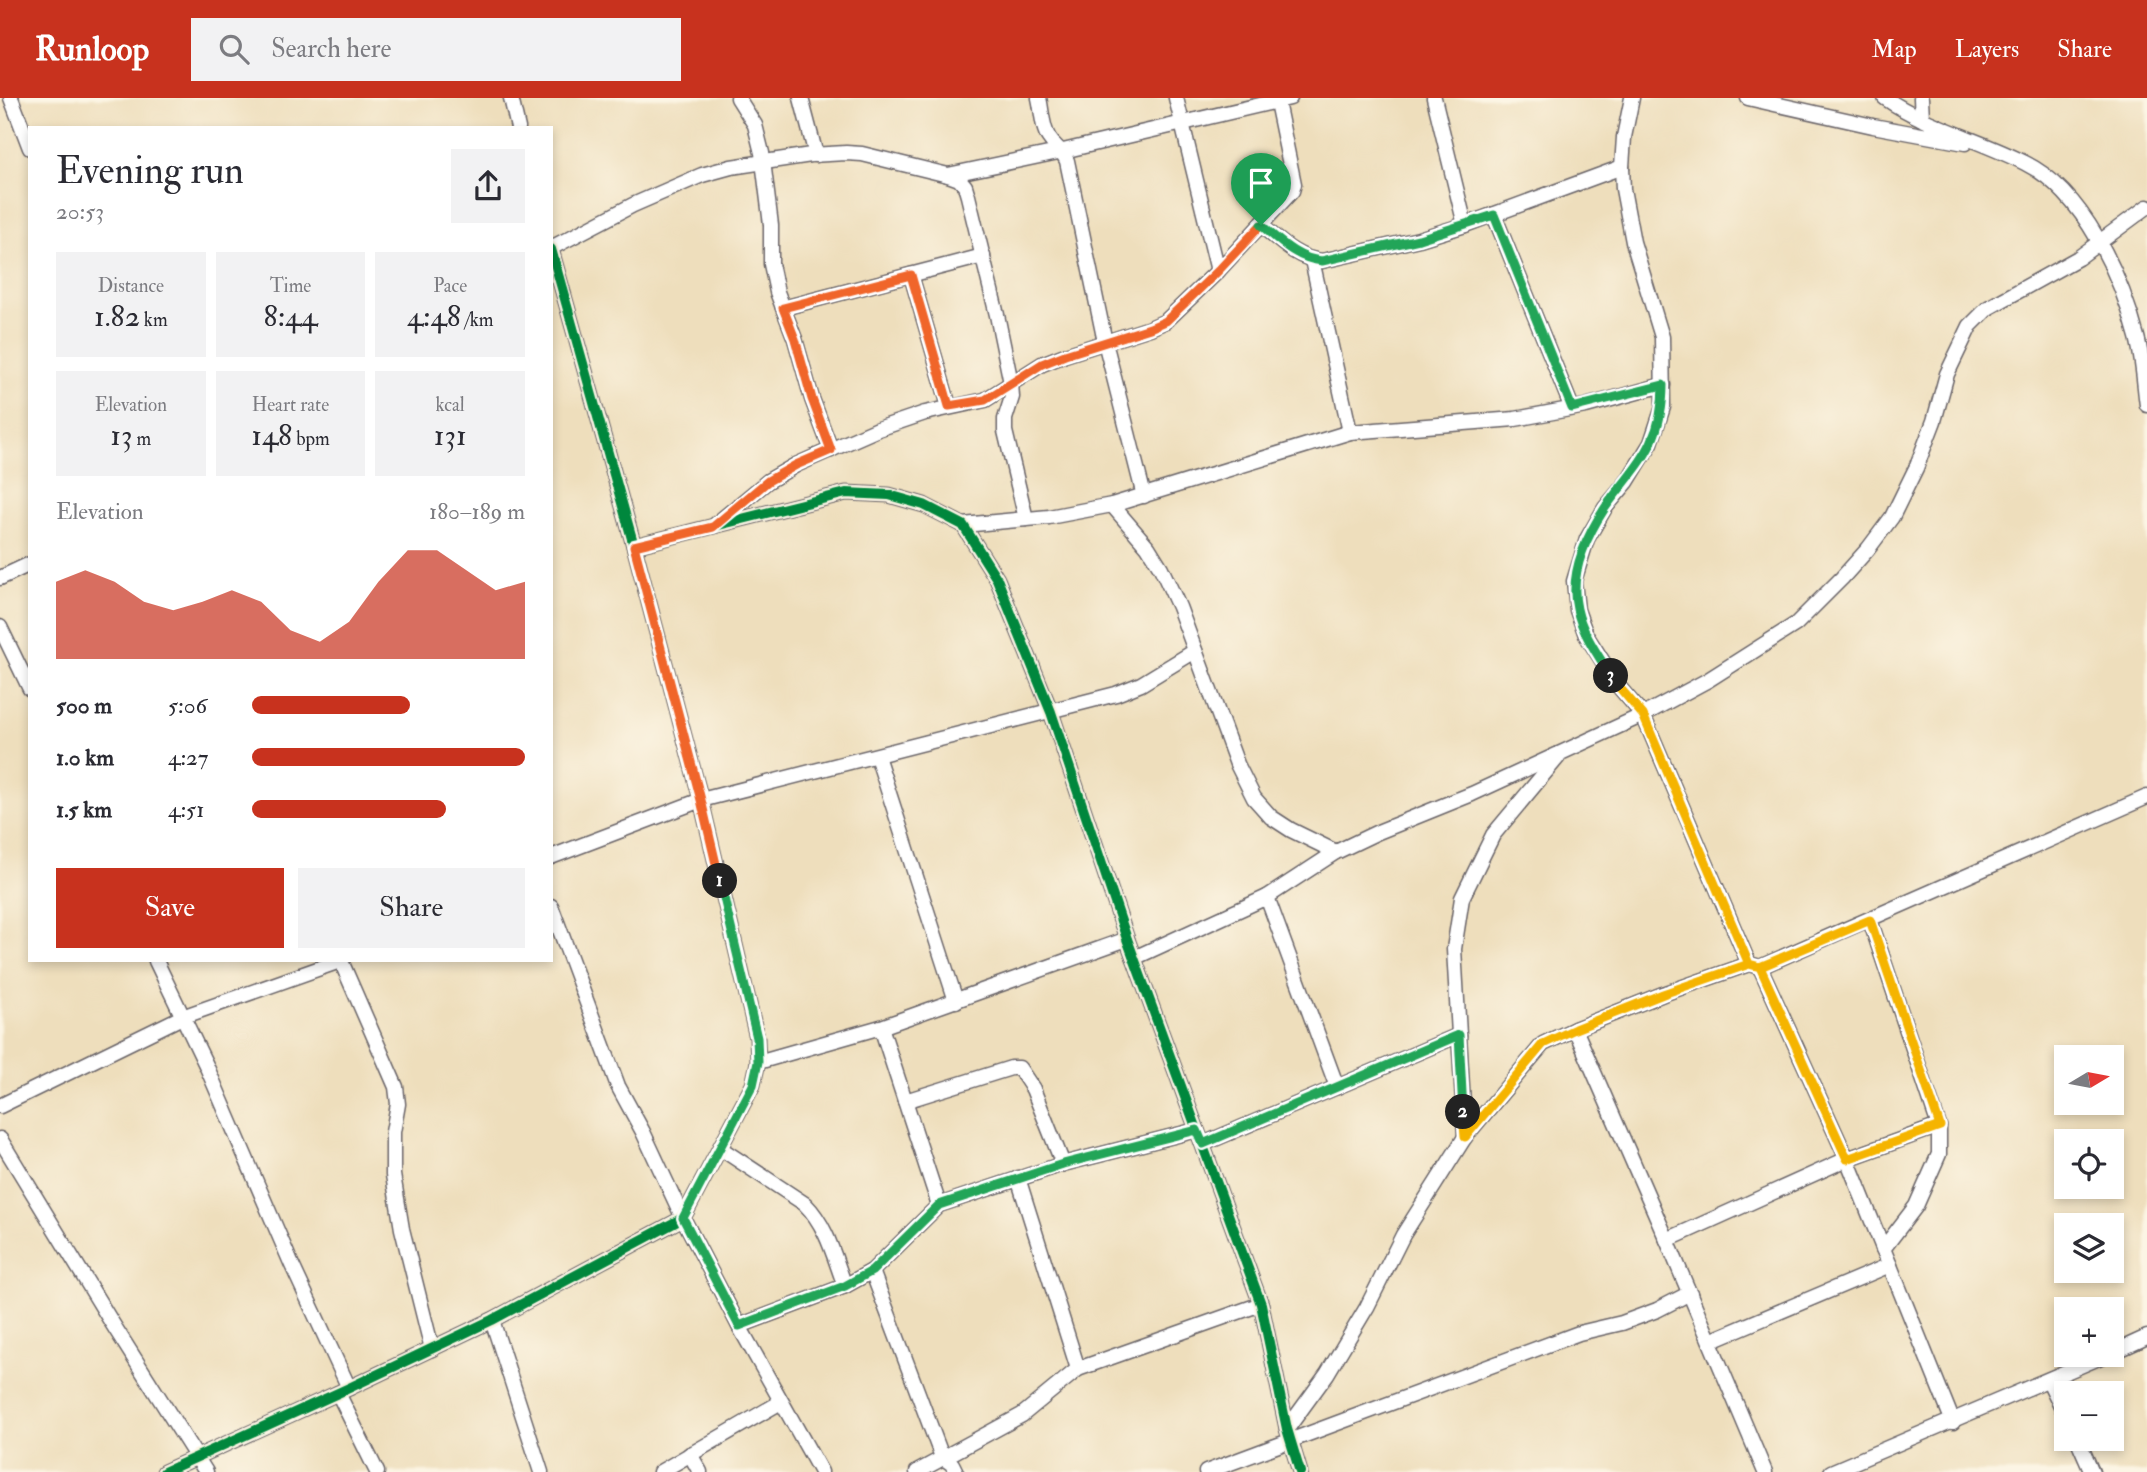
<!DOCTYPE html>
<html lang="en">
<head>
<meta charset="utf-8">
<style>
  :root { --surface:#fff; --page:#f2f2f3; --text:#2b2b33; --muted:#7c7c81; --accent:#c8321e }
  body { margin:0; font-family:"IM FELL Double Pica",serif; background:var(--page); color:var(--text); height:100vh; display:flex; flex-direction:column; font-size:26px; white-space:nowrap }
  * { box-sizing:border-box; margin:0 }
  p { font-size:23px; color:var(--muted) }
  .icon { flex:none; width:38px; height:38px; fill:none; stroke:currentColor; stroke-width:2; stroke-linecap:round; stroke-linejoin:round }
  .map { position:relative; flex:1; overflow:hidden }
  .panel { position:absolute; left:28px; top:28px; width:525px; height:836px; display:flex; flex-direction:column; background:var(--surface); border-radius:0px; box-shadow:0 4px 10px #0003 }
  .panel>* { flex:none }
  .needle { width:46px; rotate:80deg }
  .controls { position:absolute; left:2054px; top:947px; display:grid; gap:14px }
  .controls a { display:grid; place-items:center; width:70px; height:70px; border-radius:0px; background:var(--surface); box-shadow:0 4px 10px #0003; font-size:35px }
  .pin { position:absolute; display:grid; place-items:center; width:60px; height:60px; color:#fff; margin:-72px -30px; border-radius:50% 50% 50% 0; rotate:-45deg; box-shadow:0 0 7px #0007 }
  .pin .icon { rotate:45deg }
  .km { position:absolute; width:35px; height:35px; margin:-18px; border-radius:50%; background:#222; color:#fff; font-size:19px; line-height:35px; text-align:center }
  .round { display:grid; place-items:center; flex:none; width:74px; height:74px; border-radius:0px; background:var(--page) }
  .headline { display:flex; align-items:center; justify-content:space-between; height:119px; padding:0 28px }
  h1 { font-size:38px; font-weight:600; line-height:52px }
  .stats { display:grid; grid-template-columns:repeat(3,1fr); gap:10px; height:119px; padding:7px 28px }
  .stats div { display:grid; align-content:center; border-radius:0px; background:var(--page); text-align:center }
  .stats b { font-size:30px; font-weight:600 }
  .stats small { font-size:19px; font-weight:400 }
  .stats p { font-size:19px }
  .chart { height:196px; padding:14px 28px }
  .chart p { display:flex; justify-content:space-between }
  .chart svg { width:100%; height:126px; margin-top:7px; fill:var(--accent); opacity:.7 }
  .button { display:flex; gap:14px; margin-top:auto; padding:14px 28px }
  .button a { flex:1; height:80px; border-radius:0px; background:var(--accent); color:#fff; font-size:28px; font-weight:600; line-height:80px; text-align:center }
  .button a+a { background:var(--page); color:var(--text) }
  ul { padding:0 28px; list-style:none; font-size:23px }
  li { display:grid; grid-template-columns:112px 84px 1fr; align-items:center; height:52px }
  li i { height:18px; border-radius:9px; background:var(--accent) }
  header { display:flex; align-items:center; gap:42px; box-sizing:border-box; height:98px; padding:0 35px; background:var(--accent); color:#fff }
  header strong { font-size:33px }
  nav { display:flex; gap:38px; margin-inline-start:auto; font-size:24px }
  .search { width:490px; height:63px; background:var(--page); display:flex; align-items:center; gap:18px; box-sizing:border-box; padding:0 24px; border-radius:0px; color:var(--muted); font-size:26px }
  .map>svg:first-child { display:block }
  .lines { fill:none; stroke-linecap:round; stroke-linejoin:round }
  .minor-casing { stroke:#696468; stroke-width:17 }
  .minor { stroke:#fff; stroke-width:14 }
  .cycleway-casing { stroke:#fcf5e5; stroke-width:15 }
  .cycleway { stroke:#00873e; stroke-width:10 }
  .split-1-casing { stroke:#fff; stroke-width:14 }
  .split-2-casing { stroke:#fff; stroke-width:14 }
  .split-3-casing { stroke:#fff; stroke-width:14 }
  .split-4-casing { stroke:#fff; stroke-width:14 }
  .split-1 { stroke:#f0652b; stroke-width:9 }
  .split-2 { stroke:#22a559; stroke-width:9 }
  .split-3 { stroke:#f5b400; stroke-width:9 }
  .split-4 { stroke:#22a559; stroke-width:9 }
</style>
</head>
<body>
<header>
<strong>Runloop</strong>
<div class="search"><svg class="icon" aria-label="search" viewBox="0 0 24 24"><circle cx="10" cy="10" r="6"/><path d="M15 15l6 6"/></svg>Search here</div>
<nav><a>Map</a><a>Layers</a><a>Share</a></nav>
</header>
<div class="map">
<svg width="2147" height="1374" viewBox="0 0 2147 1374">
  <rect width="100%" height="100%" fill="#fcf5e5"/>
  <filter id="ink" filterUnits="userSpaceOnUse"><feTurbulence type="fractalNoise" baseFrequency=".0143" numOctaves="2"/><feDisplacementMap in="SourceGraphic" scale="14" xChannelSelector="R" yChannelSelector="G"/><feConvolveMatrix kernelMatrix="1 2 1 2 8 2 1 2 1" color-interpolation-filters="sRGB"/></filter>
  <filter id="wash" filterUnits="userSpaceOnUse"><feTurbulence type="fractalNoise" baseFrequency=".00686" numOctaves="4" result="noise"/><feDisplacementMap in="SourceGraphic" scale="28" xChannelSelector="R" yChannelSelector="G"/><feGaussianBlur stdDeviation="1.57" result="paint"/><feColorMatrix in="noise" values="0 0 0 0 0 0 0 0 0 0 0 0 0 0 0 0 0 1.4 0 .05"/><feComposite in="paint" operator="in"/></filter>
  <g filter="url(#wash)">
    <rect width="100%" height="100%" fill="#eedebc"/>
  </g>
  <g filter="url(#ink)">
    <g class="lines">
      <g class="minor-casing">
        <g id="minor">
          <polyline points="11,0 30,50"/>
          <polyline points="511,0 518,30"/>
          <polyline points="738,0 755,27 762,55 771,127 771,166 777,194 795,241 812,301 831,352"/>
          <polyline points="801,0 816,57"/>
          <path d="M 1039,0 C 1042,12 1042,30 1049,40 C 1055,50 1062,51 1067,63 L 1105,244 L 1144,398"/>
          <polyline points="1176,0 1218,173"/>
          <polyline points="1434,0 1465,127"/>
          <polyline points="1632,0 1624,39 1622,69 1623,91 1633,144 1662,239 1663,309 1651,345 1627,384 1605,410 1587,441 1574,483 1577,512 1586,537 1619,589 1643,617 1749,866"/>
          <polyline points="1748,0 1873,28 1965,45"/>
          <path d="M 1885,0 C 1927,29 1980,42 2025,65 C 2084,94 2121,178 2137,239 C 2143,261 2144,285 2147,307"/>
          <polyline points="1921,0 1922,21"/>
          <polyline points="948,77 1063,53 1290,0"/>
          <polyline points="1494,117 1572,310"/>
          <path d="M 1261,127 C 1280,143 1297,161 1322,163 L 1419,141 L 1465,127 L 1622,69"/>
          <polyline points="551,150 633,107 702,77 731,69 811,57 846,55 862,56 948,77 959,81 965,88 968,98 997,217 1011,285 1012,299 1005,321 1005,333 1026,421"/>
          <polyline points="1312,162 1350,334"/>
          <polyline points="911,177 949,308"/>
          <polyline points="783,210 983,158"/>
          <polyline points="1112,407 1148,449 1161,470 1179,509 1237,666 1254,700 1271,719 1291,732 1336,754"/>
          <polyline points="716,426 768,383 796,367 878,331 925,315 985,302 1042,266 1065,257 1150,230 1166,223 1218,173 1292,93 1294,86 1277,4"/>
          <polyline points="963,427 1049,419 1112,407 1350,334 1515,321 1586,308 1663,287"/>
          <polyline points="634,448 846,395 889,397 924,407 963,427 997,481 1051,614 1127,841 1261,1206 1287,1331 1300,1374"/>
          <polyline points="0,480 30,466"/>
          <polyline points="0,529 30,591"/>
          <polyline points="877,658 956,903"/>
          <polyline points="551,759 701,702 1116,596 1141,586 1195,553"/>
          <polyline points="1267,799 1337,989"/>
          <polyline points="551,808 618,988 643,1034 683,1120 739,1228 821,1374"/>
          <polyline points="1870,822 1939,1028 1939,1056 1916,1108 1883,1151"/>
          <polyline points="1134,860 1267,799 1336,754 1378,734 1472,696 1643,617 1708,582 1796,526 1842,480 1868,451 1892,419 1916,370 1934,323 1947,276 1970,228 1988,210 2078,160 2147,109"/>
          <polyline points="156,863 206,967 291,1165 349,1290"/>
          <polyline points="341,863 396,989 398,1006 393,1034 393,1077 402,1131 432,1251"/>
          <polyline points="1760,869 1847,1061 1953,1324"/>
          <polyline points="881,929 939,1107"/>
          <polyline points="1575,931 1667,1142 1765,1374"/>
          <polyline points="758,964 881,929 1127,841"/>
          <polyline points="905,1003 1011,970 1019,970 1033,991 1063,1066"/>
          <polyline points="0,1008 182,919 340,863"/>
          <polyline points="1465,1039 1454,851 1462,800 1493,737 1558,659"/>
          <polyline points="0,1041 112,1225 206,1374"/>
          <polyline points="1203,1046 1459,937"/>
          <path d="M 720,1050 L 805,1106 C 827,1128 834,1159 845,1188"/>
          <polyline points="1018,1080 1078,1271"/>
          <polyline points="1667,1142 1847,1061 1939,1028"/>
          <polyline points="872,1173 942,1359 952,1366 956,1374"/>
          <polyline points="492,1222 541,1374"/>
          <polyline points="739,1228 845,1188 872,1173 939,1107 1063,1066 1197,1032"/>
          <polyline points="1710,1243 1890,1167"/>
          <polyline points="2112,1255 2147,1239"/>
          <polyline points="2049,1283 2067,1320"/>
          <polyline points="338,1295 377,1374"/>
          <polyline points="1287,1331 1327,1276 1367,1209 1403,1137 1465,1039 1543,946 1575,931 1663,896 1749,866 1760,869 2147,699"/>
          <polyline points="2077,1340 2092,1374"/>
          <polyline points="690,1356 700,1374"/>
          <polyline points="164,1374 349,1290 492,1222 683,1120 753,987 758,964 757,940 701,702 634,448 551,151"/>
          <polyline points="660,1374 781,1304"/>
          <polyline points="917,1374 1022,1317 1078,1271 1261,1206"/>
          <polyline points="1206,1374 1579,1235 1622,1225 1657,1212 1690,1195"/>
          <polyline points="1831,1374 2108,1256"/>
        </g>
      </g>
      <use href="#minor" class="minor"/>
      <g class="cycleway-casing">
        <g id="cycleway">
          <polyline points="634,448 846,395 889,397 924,407 963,427 997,481 1051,614 1127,841 1261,1206 1287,1331 1300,1374"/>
          <polyline points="164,1374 349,1290 492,1222 683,1120 753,987 758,964 757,940 701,702 634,448 551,151"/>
        </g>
      </g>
      <use href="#cycleway" class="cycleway"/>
    </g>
  </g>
  <g class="lines" filter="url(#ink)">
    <g class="split-1-casing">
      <polyline id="split-1" points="720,783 701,702 634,448 713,429 768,383 796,367 831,352 812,301 795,241 783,210 911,177 949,308 985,302 1042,266 1065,257 1150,230 1166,223 1218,173 1261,127"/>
    </g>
    <g class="split-2-casing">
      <polyline id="split-2" points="720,783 757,940 758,964 753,987 683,1120 739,1228 845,1188 872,1173 939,1107 1063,1066 1197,1032 1203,1046 1459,937 1463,1014"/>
    </g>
    <g class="split-3-casing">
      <polyline id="split-3" points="1463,1014 1465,1039 1543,946 1575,931 1663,896 1749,866 1760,869 1847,1061 1940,1028 1870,822 1760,869 1749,866 1643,617 1619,589 1611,578"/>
    </g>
    <g class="split-4-casing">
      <path id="split-4" d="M 1261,127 C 1280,143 1297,161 1322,163 L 1419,141 L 1494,117 L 1572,310 L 1663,287 C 1663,307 1660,326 1651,345 C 1640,369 1620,388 1605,410 C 1586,439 1569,477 1577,511 C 1582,535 1598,557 1611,578"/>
    </g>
    <use href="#split-1" class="split-1"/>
    <use href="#split-2" class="split-2"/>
    <use href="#split-3" class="split-3"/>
    <use href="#split-4" class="split-4"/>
  </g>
</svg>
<div class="controls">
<a><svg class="needle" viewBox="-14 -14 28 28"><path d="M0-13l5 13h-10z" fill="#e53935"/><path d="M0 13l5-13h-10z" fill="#7c7c81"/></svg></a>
<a><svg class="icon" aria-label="locate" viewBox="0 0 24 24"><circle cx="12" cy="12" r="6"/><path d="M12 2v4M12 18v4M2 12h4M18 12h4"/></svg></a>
<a><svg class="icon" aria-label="layers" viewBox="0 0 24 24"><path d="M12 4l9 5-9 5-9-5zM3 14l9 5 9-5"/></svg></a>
<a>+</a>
<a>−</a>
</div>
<div class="pin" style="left:1261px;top:127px;background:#1e9e55"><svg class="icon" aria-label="arrive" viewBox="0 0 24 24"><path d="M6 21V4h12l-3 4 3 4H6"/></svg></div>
<b class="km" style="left:720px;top:783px">1</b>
<b class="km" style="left:1463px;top:1014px">2</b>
<b class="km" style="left:1611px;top:578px">3</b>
<section class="panel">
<div class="headline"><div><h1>Evening run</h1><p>20:53</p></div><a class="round"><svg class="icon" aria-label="share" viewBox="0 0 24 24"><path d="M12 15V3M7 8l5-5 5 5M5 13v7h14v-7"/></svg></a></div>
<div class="stats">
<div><p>Distance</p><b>1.82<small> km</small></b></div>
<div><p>Time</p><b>8:44</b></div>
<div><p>Pace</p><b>4:48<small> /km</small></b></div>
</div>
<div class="stats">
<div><p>Elevation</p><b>13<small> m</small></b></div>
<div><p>Heart rate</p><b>148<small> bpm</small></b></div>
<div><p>kcal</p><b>131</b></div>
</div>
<div class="chart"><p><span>Elevation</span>180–189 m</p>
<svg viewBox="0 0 160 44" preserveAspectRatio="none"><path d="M0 44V17L10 13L20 17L30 24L40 27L50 24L60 20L70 24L80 34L90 38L100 31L110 17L120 6L130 6L140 13L150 20L160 17V44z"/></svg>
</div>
<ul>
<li><b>500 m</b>5:06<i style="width:58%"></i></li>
<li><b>1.0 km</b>4:27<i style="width:100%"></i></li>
<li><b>1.5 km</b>4:51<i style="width:71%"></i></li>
</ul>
<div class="button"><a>Save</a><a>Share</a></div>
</section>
</div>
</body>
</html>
